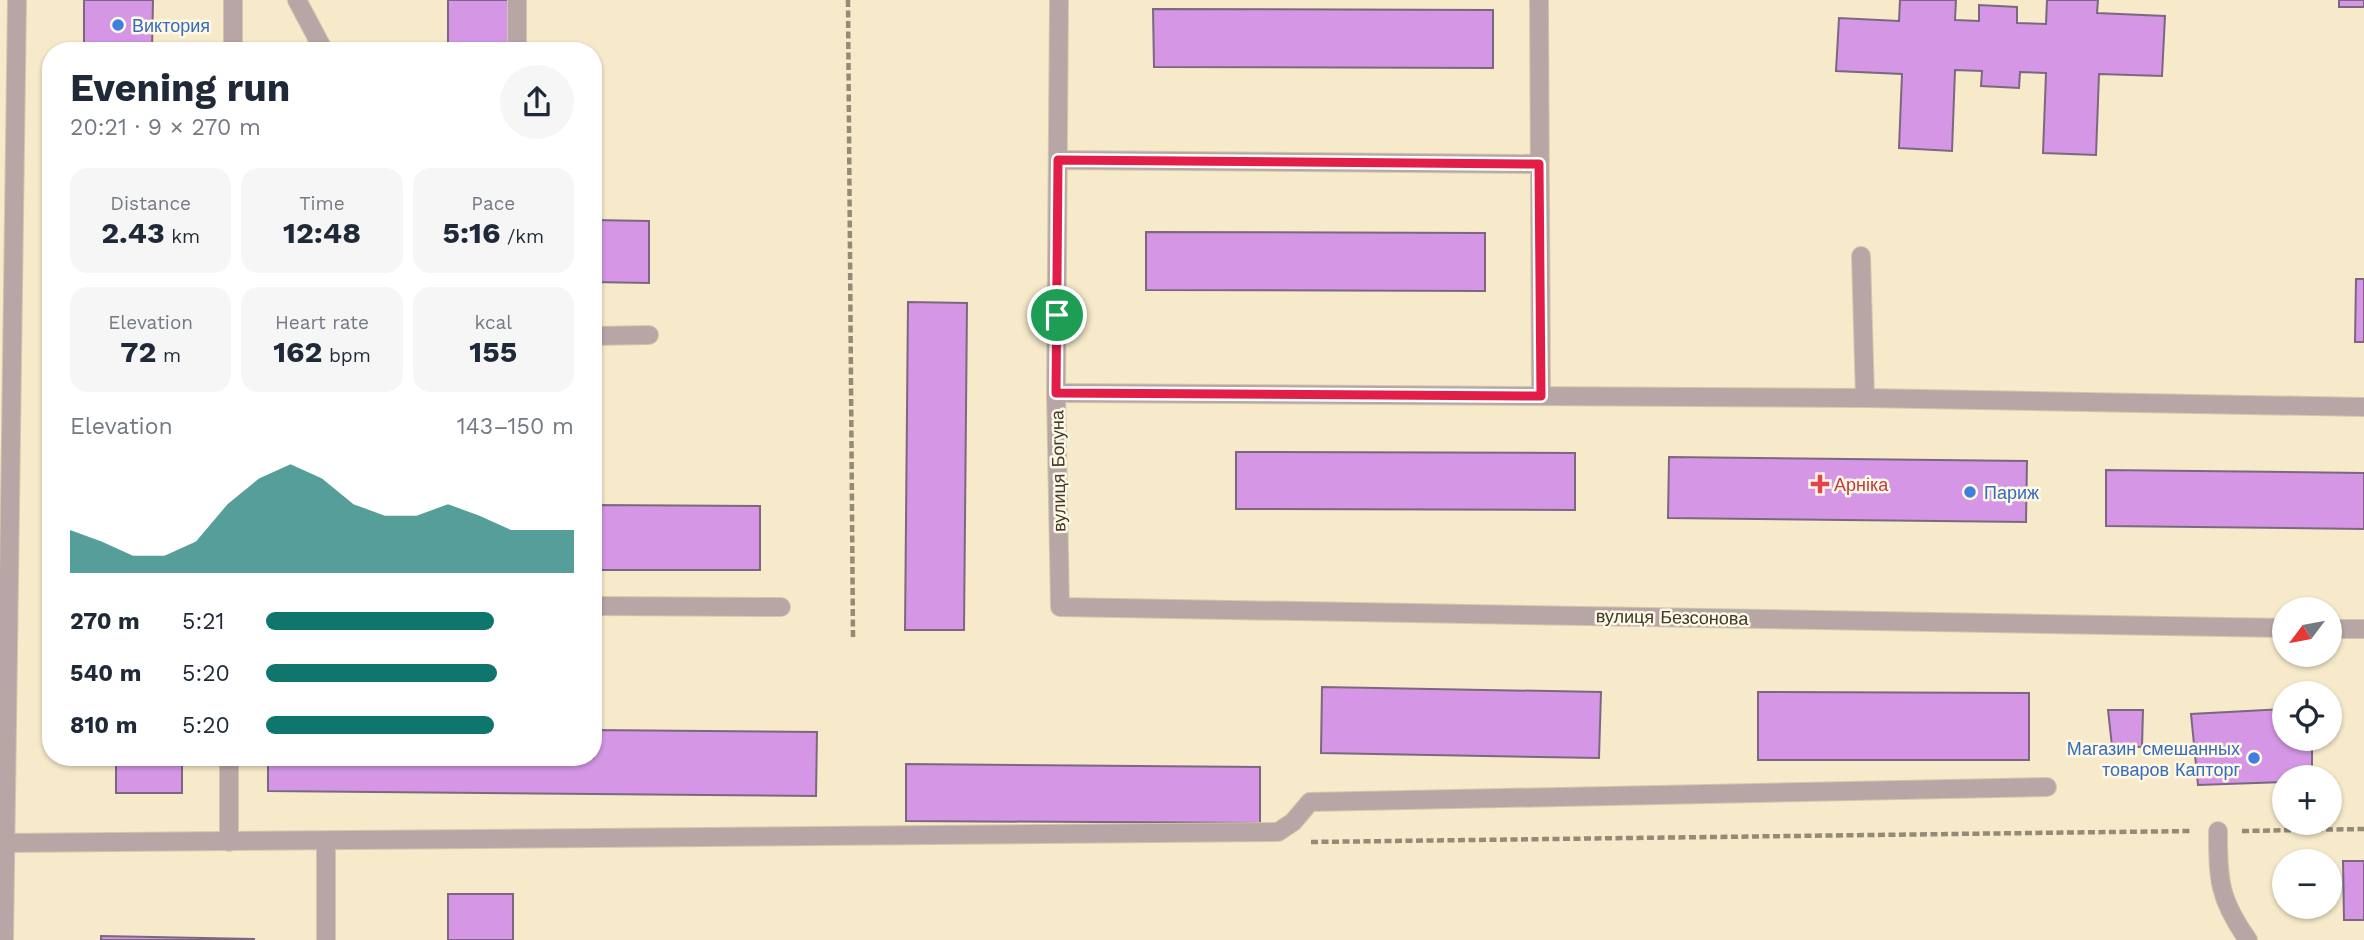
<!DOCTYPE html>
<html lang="en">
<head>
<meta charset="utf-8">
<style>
  :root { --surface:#fff; --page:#f6f6f7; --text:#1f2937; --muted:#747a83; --accent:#0f766e }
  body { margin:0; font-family:"Work Sans",sans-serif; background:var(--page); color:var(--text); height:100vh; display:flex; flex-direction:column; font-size:26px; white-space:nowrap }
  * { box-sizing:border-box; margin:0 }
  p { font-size:23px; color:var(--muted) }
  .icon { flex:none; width:38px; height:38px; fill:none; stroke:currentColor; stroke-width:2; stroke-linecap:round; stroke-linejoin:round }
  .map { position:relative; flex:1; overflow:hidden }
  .drawer { position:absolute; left:42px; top:42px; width:560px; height:724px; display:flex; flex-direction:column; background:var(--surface); border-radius:28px; box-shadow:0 2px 5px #0004 }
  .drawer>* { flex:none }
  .needle { width:46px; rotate:238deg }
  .fabs { position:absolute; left:2272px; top:597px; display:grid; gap:14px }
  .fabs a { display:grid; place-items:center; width:70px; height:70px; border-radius:50%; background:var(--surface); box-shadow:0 2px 5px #0004; font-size:35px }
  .pin { position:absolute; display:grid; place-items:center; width:60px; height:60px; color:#fff; margin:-30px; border:4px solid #fff; border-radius:50%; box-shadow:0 2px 7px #0007 }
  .round { display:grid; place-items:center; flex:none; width:74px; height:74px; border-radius:37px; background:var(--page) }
  .summary { display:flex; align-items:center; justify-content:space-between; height:119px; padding:0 28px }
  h1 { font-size:38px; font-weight:700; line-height:52px }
  .metrics { display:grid; grid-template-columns:repeat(3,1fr); gap:10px; height:119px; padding:7px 28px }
  .metrics div { display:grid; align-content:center; border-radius:18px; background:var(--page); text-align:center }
  .metrics b { font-size:30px; font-weight:700 }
  .metrics small { font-size:19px; font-weight:400 }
  .metrics p { font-size:19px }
  .chart { height:196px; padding:14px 28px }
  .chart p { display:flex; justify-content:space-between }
  .chart svg { width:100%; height:126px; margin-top:7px; fill:var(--accent); opacity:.7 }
  ul { padding:0 28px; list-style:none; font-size:23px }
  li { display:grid; grid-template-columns:112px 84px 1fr; align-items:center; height:52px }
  li i { height:18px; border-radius:9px; background:var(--accent) }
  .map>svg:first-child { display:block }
  .building { fill:#d496e5; stroke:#7b6880; stroke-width:2 }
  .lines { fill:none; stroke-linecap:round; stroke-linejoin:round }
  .service-casing { stroke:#d1c7aa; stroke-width:20 }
  .minor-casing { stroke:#d1c7aa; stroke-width:20 }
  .path { stroke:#938b75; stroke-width:4.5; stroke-dasharray:7 3.5; stroke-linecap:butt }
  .service { stroke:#b7a6a5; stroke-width:18 }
  .minor { stroke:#b7a6a5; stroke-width:18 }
  .route-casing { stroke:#fff; stroke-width:14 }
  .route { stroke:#e11d48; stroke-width:9 }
  .shop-dot { fill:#3f7fe0; stroke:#fef8e4; stroke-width:2.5 }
  .health-dot { fill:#e0444e; stroke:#fef8e4; stroke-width:2.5 }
  .labels { text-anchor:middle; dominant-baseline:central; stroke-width:5; stroke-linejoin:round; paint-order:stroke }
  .shop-label { font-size:18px; fill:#366cbe; stroke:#fef8e4; text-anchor:start }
  .street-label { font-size:18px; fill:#3d392c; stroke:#fef8e4 }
  .health-label { font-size:18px; fill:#be3a42; stroke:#fef8e4; text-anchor:start }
</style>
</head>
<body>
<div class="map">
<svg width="2364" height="940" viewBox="0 0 2364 940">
  <rect width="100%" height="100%" fill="#f6eaca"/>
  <g class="building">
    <polygon points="84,0 153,0 152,51 84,51"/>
    <rect x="448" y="0" width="65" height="51"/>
    <polygon points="1900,0 1956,0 1955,20 1979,21 1979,5 2017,7 2017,23 2046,24 2047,0 2098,0 2097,13 2165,16 2162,76 2099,74 2096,155 2043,153 2046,73 2020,72 2019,88 1981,86 1982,71 1955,70 1952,151 1899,148 1902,74 1836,71 1839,18 1899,21"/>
    <rect x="2339" y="0" width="25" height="7"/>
    <polygon points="1153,9 1493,10 1493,68 1154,67"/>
    <polygon points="593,220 649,221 649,283 593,282"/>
    <polygon points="1146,232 1485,233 1485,291 1146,290"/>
    <polygon points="2356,279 2364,279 2364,342 2355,342"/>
    <polygon points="908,302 967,303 964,630 905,630"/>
    <polygon points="1236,452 1575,453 1575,510 1236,509"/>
    <polygon points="1669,457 2027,461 2026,522 1668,518"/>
    <polygon points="2106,470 2364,473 2364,529 2106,526"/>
    <polygon points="593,505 760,506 760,570 593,570"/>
    <polygon points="1322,687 1601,692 1599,758 1321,753"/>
    <polygon points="1758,692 2029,693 2029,760 1758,760"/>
    <polygon points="2284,709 2284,738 2312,738 2312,777 2284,777 2284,782 2198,785 2191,714"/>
    <polygon points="2108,710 2143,710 2142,747 2112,746"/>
    <polygon points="593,730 817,732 816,796 268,791 268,758 593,758"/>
    <rect x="116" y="758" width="66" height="35"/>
    <polygon points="906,764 1260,767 1260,823 906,821"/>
    <polygon points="2343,861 2364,861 2364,920 2344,920"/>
    <rect x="448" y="894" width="65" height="46"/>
    <polygon points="101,936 254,939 254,940 101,940"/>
  </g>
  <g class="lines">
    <g class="service-casing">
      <g id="service">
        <polyline points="297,0 324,51"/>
        <polyline points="517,0 517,51"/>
        <polyline points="1539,0 1541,396"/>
        <polyline points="233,51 233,0"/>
        <polyline points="1058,160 1539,164"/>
        <polyline points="1861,256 1865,398"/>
        <polyline points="593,336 649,335"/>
        <polyline points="1056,393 1865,398 2364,407"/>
        <polyline points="593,606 781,607"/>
        <path d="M 2218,831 C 2218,880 2219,899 2248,940"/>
        <polyline points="229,842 229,758"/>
        <polyline points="5,843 1278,832 1293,822 1310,802 2047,787"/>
        <polyline points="326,940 326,841"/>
      </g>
    </g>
    <g class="minor-casing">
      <g id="minor">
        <polyline points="1059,0 1056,393 1060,607 2284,628"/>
        <polyline points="2329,629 2364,629"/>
        <polyline points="4,940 17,0"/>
      </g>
    </g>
    <g class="path">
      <polyline points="848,0 853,637"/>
      <polyline points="2242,831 2364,829"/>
      <polyline points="1311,842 2192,831"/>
    </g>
    <use href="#service" class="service"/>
    <use href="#minor" class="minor"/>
  </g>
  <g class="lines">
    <g class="route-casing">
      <polygon id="route" points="1058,160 1539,164 1541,396 1056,393"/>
    </g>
    <use href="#route" class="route"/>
  </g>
  <g class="shop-dot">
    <circle cx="118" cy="25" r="7"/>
    <circle cx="1970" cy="492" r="7"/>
    <circle cx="2254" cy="758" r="7"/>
  </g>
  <path class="health-dot" d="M1816.5 473.5h7v7h7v7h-7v7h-7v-7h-7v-7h7z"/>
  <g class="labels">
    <g class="shop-label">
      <text x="132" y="25">Виктория</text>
      <text x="1984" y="492">Париж</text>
      <text x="2240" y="748" text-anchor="end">Магазин смешанных<tspan x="2240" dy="21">товаров Капторг</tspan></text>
    </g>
    <g class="street-label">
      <text transform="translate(1058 471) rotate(-91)">вулиця Богуна</text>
      <text transform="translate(1672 617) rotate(1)">вулиця Безсонова</text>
    </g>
    <g class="health-label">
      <text x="1834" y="484">Арніка</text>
    </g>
  </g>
</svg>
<div class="fabs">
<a><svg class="needle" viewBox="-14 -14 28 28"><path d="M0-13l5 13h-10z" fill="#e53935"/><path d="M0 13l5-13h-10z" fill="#747a83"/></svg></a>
<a><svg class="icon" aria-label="locate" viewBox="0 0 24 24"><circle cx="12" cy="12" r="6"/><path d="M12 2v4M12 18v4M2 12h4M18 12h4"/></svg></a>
<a>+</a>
<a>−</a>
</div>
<div class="pin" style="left:1057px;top:315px;background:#1e9e55"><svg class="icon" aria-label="arrive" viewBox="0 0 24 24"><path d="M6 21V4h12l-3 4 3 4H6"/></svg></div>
<section class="drawer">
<div class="summary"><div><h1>Evening run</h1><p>20:21 · 9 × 270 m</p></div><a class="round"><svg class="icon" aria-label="share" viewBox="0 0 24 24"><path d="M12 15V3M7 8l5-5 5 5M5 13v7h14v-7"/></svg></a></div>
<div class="metrics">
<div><p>Distance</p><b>2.43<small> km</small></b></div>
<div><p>Time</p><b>12:48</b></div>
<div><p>Pace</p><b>5:16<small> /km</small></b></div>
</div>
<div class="metrics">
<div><p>Elevation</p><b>72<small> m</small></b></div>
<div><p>Heart rate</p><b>162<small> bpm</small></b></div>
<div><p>kcal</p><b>155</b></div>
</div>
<div class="chart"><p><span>Elevation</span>143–150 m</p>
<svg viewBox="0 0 160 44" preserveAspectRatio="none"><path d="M0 44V29L10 33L20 38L30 38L40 33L50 20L60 11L70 6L80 11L90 20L100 24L110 24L120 20L130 24L140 29L150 29L160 29V44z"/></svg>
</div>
<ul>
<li><b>270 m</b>5:21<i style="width:74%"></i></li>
<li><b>540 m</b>5:20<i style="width:75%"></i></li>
<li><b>810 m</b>5:20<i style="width:74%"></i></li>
</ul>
</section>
</div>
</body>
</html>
